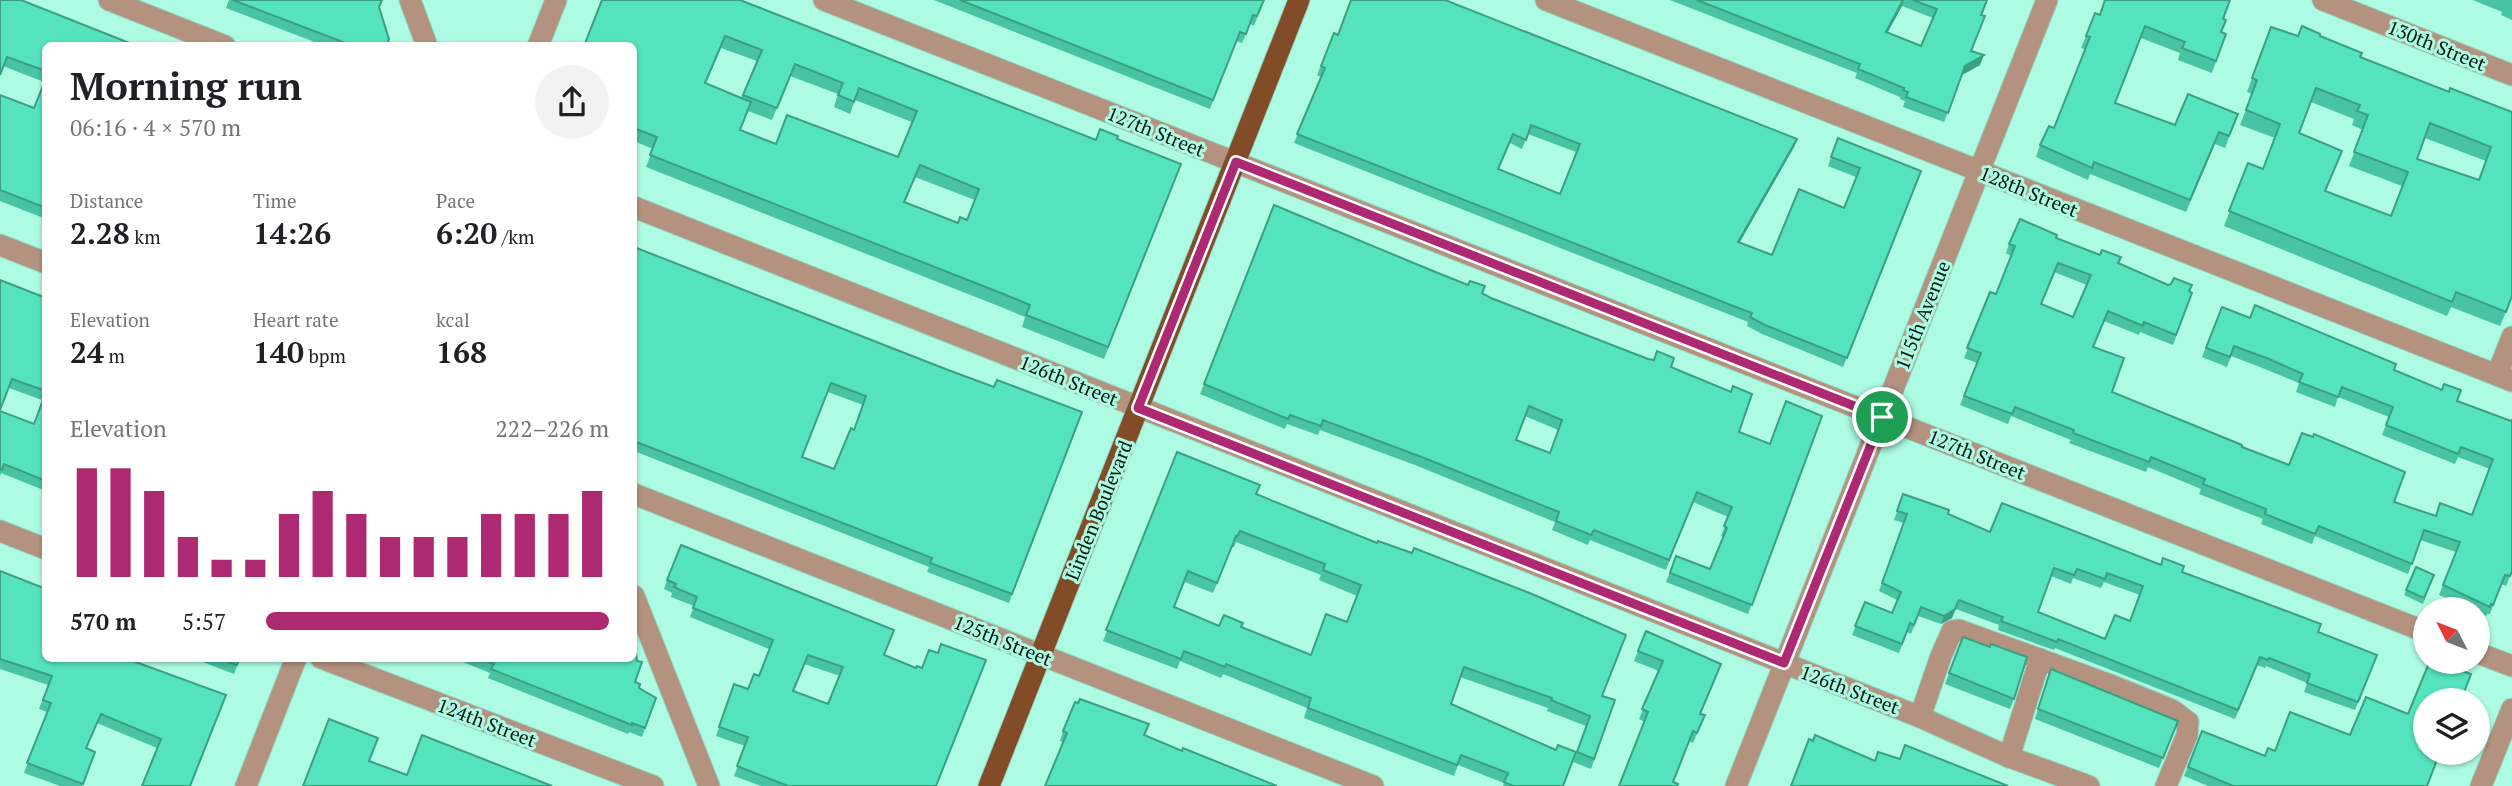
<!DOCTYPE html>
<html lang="en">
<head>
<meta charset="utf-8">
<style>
  :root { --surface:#fff; --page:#f2f2f2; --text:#202124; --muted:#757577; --accent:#ad2971 }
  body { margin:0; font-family:"PT Serif",serif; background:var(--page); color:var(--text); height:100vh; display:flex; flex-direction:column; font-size:26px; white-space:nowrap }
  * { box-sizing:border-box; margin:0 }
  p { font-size:23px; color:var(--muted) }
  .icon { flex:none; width:38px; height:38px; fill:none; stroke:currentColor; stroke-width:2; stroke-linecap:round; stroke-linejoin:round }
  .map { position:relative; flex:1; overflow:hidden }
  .sheet { position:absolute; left:42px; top:42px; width:595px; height:620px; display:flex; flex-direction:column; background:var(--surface); border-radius:10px; box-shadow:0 2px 5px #0004 }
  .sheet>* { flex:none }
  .needle { width:46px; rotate:312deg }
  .buttons { position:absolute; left:2413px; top:597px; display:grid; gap:14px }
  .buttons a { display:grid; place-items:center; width:77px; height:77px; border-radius:50%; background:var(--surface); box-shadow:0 2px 5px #0004; font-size:35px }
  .pin { position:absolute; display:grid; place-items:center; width:60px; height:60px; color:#fff; margin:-30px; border:4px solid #fff; border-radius:50%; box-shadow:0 2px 7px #0007 }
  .round { display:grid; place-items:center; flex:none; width:74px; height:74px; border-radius:37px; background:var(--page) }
  .headline { display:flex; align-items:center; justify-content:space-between; height:119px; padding:0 28px }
  h1 { font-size:38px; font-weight:700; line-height:52px }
  .metrics { display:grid; grid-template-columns:repeat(3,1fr); gap:10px; height:119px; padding:7px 28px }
  .metrics div { display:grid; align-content:center }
  .metrics b { font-size:30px; font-weight:700 }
  .metrics small { font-size:19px; font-weight:400 }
  .metrics p { font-size:19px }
  .chart { height:196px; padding:14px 28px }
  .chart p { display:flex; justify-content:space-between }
  .chart svg { width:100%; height:126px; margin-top:7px; stroke:var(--accent); stroke-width:6 }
  ul { padding:0 28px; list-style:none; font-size:23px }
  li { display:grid; grid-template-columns:112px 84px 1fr; align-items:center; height:52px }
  li i { height:18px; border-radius:9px; background:var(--accent) }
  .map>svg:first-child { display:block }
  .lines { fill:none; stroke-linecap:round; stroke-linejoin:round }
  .minor-casing { stroke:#91d7c1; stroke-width:23 }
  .major-casing { stroke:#91d7c1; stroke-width:23 }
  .minor { stroke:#b39380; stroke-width:21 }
  .major { stroke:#824c28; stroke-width:21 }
  .wall { fill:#48c3a3; fill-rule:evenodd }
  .shaded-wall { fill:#3b9f84 }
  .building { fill:#54e3bd; stroke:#3b9f84; stroke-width:2; fill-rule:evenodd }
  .route-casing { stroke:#fff; stroke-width:14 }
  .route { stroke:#ad2971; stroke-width:9 }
  .labels { text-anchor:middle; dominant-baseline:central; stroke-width:6; stroke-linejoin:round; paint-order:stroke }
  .street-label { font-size:19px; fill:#001911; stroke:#adfbe2 }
</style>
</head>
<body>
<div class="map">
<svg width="2512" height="786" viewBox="0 0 2512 786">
  <rect width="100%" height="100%" fill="#adfbe2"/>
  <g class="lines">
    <g class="minor-casing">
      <g id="minor">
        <polyline points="109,0 225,46"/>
        <polyline points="410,0 427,46"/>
        <polyline points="824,0 2426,632"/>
        <polyline points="1546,0 2512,381"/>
        <polyline points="2323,0 2512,75"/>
        <polyline points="538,46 556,0"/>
        <polyline points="634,207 1920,717 2009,757 2089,786"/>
        <polyline points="0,245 46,263"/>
        <polyline points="2497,375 2512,337"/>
        <polyline points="634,494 1373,786"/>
        <polyline points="0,531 46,549"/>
        <polyline points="634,596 709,786"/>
        <polyline points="2478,653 2512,666"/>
        <polyline points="321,658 653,786"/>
        <polyline points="1920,717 1941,656 1952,631 1959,630 2108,684 2172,710 2188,722 2187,735 2166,786"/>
        <polyline points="2009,757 2040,659"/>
        <polyline points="246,786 296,658"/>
        <polyline points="1736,786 2047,0"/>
        <polyline points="2481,786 2512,709"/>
      </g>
    </g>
    <g class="major-casing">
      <polyline id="major" points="989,786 1299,0"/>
    </g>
    <use href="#minor" class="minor"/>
    <use href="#major" class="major"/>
  </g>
  <g class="wall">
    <polygon points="0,0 46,46 46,219 0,201 0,95 34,108 44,82 3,66"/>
    <polygon points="229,0 382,0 379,8 387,46 325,46 226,8"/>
    <polygon points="934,0 1264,0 1254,26 1250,24 1242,43 1236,41 1210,109"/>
    <path d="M 1670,0 L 1988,0 L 1982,15 L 1972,51 L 1980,65 L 1962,75 L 1944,122 L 1903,107 L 1905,101 L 1900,99 L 1900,97 L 1855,78 L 1857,73 ZM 1902,6 L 1933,18 L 1921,46 L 1887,32 Z"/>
    <polygon points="2473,0 2512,0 2512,20 2501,15 2502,12"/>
    <polygon points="2100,15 2223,19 2222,32 2226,34 2212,73 2178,60 2180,53 2141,38 2115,103 2175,125 2238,114 2225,148 2215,144 2186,212 2090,174 2088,180 2036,157 2040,145 2054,128 2085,49 2081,48 2086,36"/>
    <path d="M 778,16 L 1096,140 L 1117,139 L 1181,164 L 1104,359 L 1022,327 L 1025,317 L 1001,307 L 646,167 L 653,149 L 634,141 L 634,46 ZM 721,48 L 757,61 L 741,98 L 706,83 ZM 790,76 L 838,94 L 834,107 L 850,114 L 855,100 L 912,122 L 898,157 L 776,144 L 740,130 L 748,111 L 772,120 ZM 915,177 L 975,200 L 967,220 L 958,223 L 905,203 Z"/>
    <path d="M 2271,27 L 2298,36 L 2320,36 L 2360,57 L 2449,92 L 2512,112 L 2512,298 L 2500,326 L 2451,307 L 2447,316 L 2224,226 L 2248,163 L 2263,169 L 2275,138 L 2240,125 L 2252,94 L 2247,92 ZM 2311,102 L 2354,119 L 2352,125 L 2363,130 L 2349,166 L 2402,186 L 2391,216 L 2326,191 L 2299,133 ZM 2425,138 L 2486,161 L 2479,180 L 2417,159 Z"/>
    <path d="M 1334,33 L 1797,139 L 1794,147 L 1740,242 L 1772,255 L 1844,208 L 1856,177 L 1828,166 L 1838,138 L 1921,171 L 1843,367 L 1762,334 L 1747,326 L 1748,322 L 1738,318 L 1294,143 L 1321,77 L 1317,75 ZM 1528,134 L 1576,152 L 1560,194 L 1498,169 L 1510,143 L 1522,149 Z"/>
    <path d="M 1274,205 L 1482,293 L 1491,298 L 1671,367 L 1739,432 L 1770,444 L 1822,416 L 1748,614 L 1666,582 L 1676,556 L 1710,569 L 1723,537 L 1721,536 L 1728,517 L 1693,502 L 1666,570 L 1590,540 L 1588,545 L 1552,530 L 1555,522 L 1415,465 L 1320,430 L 1318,435 L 1287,424 L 1285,429 L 1200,394 ZM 1525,416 L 1558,430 L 1550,453 L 1516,440 Z"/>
    <path d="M 2056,238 L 2119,263 L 2168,285 L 2192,293 L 2173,345 L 2140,332 L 2139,335 L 2104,321 L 2093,347 L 2112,392 L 2242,447 L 2289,465 L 2436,516 L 2472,515 L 2490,469 L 2458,457 L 2455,464 L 2382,435 L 2389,417 L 2338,397 L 2335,407 L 2296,392 L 2299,383 L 2265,369 L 2231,356 L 2227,367 L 2202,357 L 2222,307 L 2250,318 L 2394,370 L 2457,401 L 2511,421 L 2512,571 L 2506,586 L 2501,584 L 2490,614 L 2487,614 L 2486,616 L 2478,613 L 2478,609 L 2470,609 L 2439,595 L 2456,552 L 2420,540 L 2408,574 L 2315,536 L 2312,544 L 2261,524 L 2263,519 L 2199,494 L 2201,489 L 2148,467 L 2146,472 L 2069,443 L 2071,440 L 2011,416 L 2008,424 L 1960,405 L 1977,363 L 1964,358 L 1990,292 L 1996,294 L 2011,256 L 2006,253 L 2009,244 ZM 2054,272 L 2087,285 L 2073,317 L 2041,304 Z"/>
    <path d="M 634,247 L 948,370 L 994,387 L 1082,412 L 1009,603 L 927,572 L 929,567 L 634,451 ZM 828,392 L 863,405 L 854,429 L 834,469 L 802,457 Z"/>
    <polygon points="0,280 46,298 46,491 1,473 0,476 0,411 34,424 42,400 9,388"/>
    <path d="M 1177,452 L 1256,494 L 1603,696 L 1615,700 L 1591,769 L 1573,762 L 1586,726 L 1547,711 L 1548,708 L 1460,677 L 1451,704 L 1564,786 L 1503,786 L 1504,783 L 1458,765 L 1454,776 L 1304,718 L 1307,708 L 1223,674 L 1221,678 L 1180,661 L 1177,669 L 1103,641 ZM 1236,542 L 1321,575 L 1319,580 L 1357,596 L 1347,622 L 1311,655 L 1241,627 L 1219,626 L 1174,607 L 1185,582 L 1213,593 L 1232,547 L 1234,547 Z"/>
    <path d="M 1903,494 L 1990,532 L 2161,565 L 2182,572 L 2318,632 L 2377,655 L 2355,710 L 2304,692 L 2307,683 L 2266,666 L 2265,668 L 2257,665 L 2235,719 L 2055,648 L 2054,650 L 1998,630 L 1999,625 L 1956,609 L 1952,618 L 1941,624 L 1918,616 L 1911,634 L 1907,632 L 1899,653 L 1852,635 L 1865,602 L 1892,613 L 1897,600 L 1879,591 L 1903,523 L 1894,520 ZM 2051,576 L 2071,584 L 2073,578 L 2101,588 L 2104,582 L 2140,595 L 2130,621 L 2105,639 L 2038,612 Z"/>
    <polygon points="2416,567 2434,575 2423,604 2404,595"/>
    <polygon points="0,571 130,660 226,695 157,748 97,723 86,749 95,752 82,786 60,786 24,773 47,712 39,709 48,685 0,669"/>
    <path d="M 667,580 L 884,656 L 936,786 L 761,786 L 734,776 L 745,746 L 716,736 L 734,684 L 748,689 L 759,676 L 769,649 L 690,617 L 694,606 L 671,597 L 672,593 L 664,589 ZM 804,664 L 840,676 L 828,704 L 794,691 Z"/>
    <polygon points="1646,631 1701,714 1705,715 1693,743 1689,741 1673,782 1619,786 1645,722 1639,719 1659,671 1634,661"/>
    <polygon points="1963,637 2014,699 2010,709 1945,684"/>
    <polygon points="192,658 240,658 234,674"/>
    <polygon points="453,658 634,658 635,682 639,688 656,698 642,737 629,732 628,734 488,678 490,673"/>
    <polygon points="2434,664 2427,786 2208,786 2184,776 2202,731 2265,756 2275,751 2350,735 2408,714"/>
    <polygon points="2047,679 2178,721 2159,768 2035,719"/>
    <polygon points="1063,731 1144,736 1277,786 1063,742 1060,741"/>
  </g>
  <g class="shaded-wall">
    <polygon points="1904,0 1902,6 1883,41 1886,32"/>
    <polygon points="1984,55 1980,65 1962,75 1944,122 1965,66"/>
    <polygon points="1797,139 1794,147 1735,250 1738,242"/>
    <polygon points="1955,609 1952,618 1941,624 1944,616"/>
  </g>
  <g class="building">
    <polygon points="0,0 21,0 137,46 46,46 46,71 7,57 0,75"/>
    <polygon points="233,0 382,0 379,7 389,39 387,46 353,46"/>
    <path d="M 602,0 L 740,0 L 1096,140 L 1100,129 L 1118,136 L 1117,139 L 1181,164 L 1108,347 L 1026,315 L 1030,305 L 1006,295 L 650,155 L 657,137 L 634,128 L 634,46 L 584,46 ZM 725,36 L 762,50 L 743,95 L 777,108 L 795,64 L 843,83 L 838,95 L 854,102 L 859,88 L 917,111 L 898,157 L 787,115 L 776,144 L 740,130 L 751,102 L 705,83 ZM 920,165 L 979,189 L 967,220 L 960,217 L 958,223 L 904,202 Z"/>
    <polygon points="960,0 1264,0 1257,16 1253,15 1246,34 1240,32 1213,100"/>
    <path d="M 1351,0 L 1445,0 L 1797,139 L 1738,242 L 1772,255 L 1799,189 L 1844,208 L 1860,168 L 1831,157 L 1838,138 L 1921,171 L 1847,358 L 1765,325 L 1750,317 L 1752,313 L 1741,309 L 1297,134 L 1325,68 L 1321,66 L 1334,33 L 1338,35 ZM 1531,125 L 1580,144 L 1560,194 L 1498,169 L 1513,134 L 1526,140 Z"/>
    <polygon points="1697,0 1903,0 1886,32 1921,46 1937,9 1913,0 1987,0 1981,15 1985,16 1971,51 1984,55 1965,66 1948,113 1906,97 1908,92 1903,90 1904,88 1858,69 1860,64"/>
    <polygon points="2105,0 2230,0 2223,19 2226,20 2221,32 2226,34 2216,61 2182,48 2185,42 2145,26 2115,103 2175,125 2188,94 2238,114 2229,136 2219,132 2190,200 2094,162 2092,168 2040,145 2049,126 2054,128 2090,37 2086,36 2095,13 2100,15"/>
    <path d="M 2302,26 L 2320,34 L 2320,36 L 2362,53 L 2360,57 L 2449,92 L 2450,88 L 2512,112 L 2512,296 L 2506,312 L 2456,292 L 2452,302 L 2229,211 L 2248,163 L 2263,169 L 2280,124 L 2246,110 L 2257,80 L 2252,78 L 2271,27 L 2298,36 ZM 2316,88 L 2360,105 L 2357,111 L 2368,115 L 2354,152 L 2408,172 L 2391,216 L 2325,191 L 2342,151 L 2299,133 ZM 2430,123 L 2491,147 L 2479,180 L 2417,159 Z"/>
    <polygon points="46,78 46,208 0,190 0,95 34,108"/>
    <path d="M 1274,205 L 1433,271 L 1468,285 L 1470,281 L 1485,286 L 1482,293 L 1491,298 L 1648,359 L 1654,360 L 1657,351 L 1674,358 L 1671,367 L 1678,370 L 1731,392 L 1733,386 L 1752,394 L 1739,432 L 1770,444 L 1786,401 L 1822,416 L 1752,605 L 1670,573 L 1676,556 L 1710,569 L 1727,528 L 1724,526 L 1732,507 L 1697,492 L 1669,560 L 1594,530 L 1591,535 L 1556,521 L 1559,512 L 1419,456 L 1323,420 L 1321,426 L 1290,415 L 1288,419 L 1204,384 ZM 1529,406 L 1562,420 L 1550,453 L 1516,440 Z"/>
    <path d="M 2020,219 L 2057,235 L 2056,238 L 2100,255 L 2102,250 L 2121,257 L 2118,263 L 2168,285 L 2171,284 L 2174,278 L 2192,285 L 2189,291 L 2192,293 L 2176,335 L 2144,322 L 2143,326 L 2108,311 L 2093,347 L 2124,358 L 2112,392 L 2242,445 L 2242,447 L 2289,465 L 2302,433 L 2313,437 L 2314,434 L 2405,472 L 2394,502 L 2436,516 L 2440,503 L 2472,515 L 2493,459 L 2461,447 L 2458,454 L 2386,425 L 2393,407 L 2342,387 L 2338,397 L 2299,382 L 2303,374 L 2269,359 L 2234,346 L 2230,357 L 2206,348 L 2222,307 L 2250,318 L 2255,305 L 2396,364 L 2394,370 L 2442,390 L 2444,384 L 2461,390 L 2457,401 L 2511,421 L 2512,420 L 2512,571 L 2510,576 L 2505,575 L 2493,605 L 2491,604 L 2490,607 L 2443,585 L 2460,542 L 2424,530 L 2412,564 L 2319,526 L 2315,534 L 2265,514 L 2266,509 L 2203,484 L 2205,479 L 2151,457 L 2149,462 L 2073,433 L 2074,430 L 2015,407 L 2012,414 L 1964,396 L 1981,353 L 1967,348 L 1990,292 L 1996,294 L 2015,246 L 2009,244 ZM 2058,263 L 2091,275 L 2073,317 L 2041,304 Z"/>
    <path d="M 634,247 L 948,370 L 994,387 L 997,380 L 1082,412 L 1012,594 L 930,563 L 932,558 L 634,441 ZM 831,383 L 866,396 L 854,430 L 851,428 L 834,469 L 802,457 Z"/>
    <polygon points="0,280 46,298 46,391 12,379 0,410"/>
    <polygon points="46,392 46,481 4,464 2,470 0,469 0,411 34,424"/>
    <path d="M 1177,452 L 1260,485 L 1256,494 L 1305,514 L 1377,543 L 1378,541 L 1412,553 L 1414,548 L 1532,594 L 1626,635 L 1602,696 L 1615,700 L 1594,759 L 1577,752 L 1590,716 L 1551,700 L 1552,698 L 1464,667 L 1451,704 L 1556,750 L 1558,745 L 1576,752 L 1563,786 L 1513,786 L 1504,782 L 1508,773 L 1461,755 L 1457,765 L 1308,708 L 1311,698 L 1226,664 L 1225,667 L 1184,651 L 1181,659 L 1106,630 ZM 1240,531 L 1325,564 L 1323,570 L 1361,585 L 1347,622 L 1326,614 L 1311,655 L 1241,627 L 1243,623 L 1224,615 L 1219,626 L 1174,607 L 1188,571 L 1217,583 L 1236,536 L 1237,537 Z"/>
    <path d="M 1903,494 L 1949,510 L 1948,514 L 1990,532 L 2002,503 L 2161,565 L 2163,558 L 2184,566 L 2182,572 L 2321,624 L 2318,632 L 2377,655 L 2358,702 L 2307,683 L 2310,674 L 2269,658 L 2268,660 L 2260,657 L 2238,710 L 2058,639 L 2057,642 L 2001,621 L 2003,617 L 1959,600 L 1955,609 L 1944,616 L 1921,607 L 1914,625 L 1910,623 L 1902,644 L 1855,626 L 1865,602 L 1892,613 L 1901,592 L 1882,583 L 1907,514 L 1897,511 ZM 2054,568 L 2074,575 L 2077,569 L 2105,579 L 2107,573 L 2143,586 L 2130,621 L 2115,615 L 2105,639 L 2038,612 Z"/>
    <path d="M 681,545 L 894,630 L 884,655 L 916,668 L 917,666 L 922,668 L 929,650 L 938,653 L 941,644 L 986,660 L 936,786 L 788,786 L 737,766 L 748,737 L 719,727 L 734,684 L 748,689 L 754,674 L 759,676 L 773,640 L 693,608 L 697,597 L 674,587 L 676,584 L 667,580 ZM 808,655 L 843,667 L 828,704 L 793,691 Z"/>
    <polygon points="2416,567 2434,575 2424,598 2406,590"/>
    <polygon points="0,571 46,589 46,658 131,658 130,660 226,695 190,786 142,786 161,739 101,714 86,748 95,752 83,784 27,763 51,703 43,700 52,676 0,659"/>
    <polygon points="1646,631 1721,664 1700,714 1705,715 1697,733 1693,731 1673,782 1678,784 1677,786 1619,786 1648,712 1642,709 1663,661 1638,651"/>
    <polygon points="1963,637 1990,647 1991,644 2027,657 2014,699 1949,673"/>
    <polygon points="634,638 637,661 642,662 635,682 640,684 639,688 656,698 645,728 632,723 632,725 491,669 494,664 479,658 634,658"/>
    <polygon points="218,658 240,658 237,665"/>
    <polygon points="2434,662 2438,662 2471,674 2461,700 2426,700 2426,752 2440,752 2427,786 2233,786 2188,767 2202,731 2265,756 2268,748 2275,751 2290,712 2350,735 2366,697 2408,714 2429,663 2434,664"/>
    <polygon points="2051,669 2178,721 2163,758 2038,709"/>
    <polygon points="1080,699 1149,724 1144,735 1182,751 1183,748 1277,786 1045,786 1067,733 1063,731 1075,702 1078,703"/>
    <polygon points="329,719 378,738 369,761 407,775 422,735 552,786 303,786"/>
    <polygon points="1815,735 1875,761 1878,752 1900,759 1905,745 2008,786 1791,786 1809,739 1813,741"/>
  </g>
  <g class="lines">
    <g class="route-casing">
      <polygon id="route" points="1236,162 1882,417 1784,663 1138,408"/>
    </g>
    <use href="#route" class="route"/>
  </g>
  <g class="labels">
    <g class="street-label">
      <text transform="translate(2437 45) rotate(22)">130th Street</text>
      <text transform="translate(1156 131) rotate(22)">127th Street</text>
      <text transform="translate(2029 191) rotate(22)">128th Street</text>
      <text transform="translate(1922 315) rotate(-68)">115th Avenue</text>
      <text transform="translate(1069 380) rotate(22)">126th Street</text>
      <text transform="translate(1977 454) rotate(22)">127th Street</text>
      <text transform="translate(1098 510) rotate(-68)">Linden Boulevard</text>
      <text transform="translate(1003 640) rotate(22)">125th Street</text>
      <text transform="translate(1850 689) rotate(21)">126th Street</text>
      <text transform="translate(487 722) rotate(21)">124th Street</text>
    </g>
  </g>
</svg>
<div class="buttons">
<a><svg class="needle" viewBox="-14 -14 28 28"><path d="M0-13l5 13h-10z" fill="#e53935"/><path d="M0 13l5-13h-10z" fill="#757577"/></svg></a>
<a><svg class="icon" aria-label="layers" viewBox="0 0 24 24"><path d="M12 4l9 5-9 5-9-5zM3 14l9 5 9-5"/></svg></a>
</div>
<div class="pin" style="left:1882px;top:417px;background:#1e9e55"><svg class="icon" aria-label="arrive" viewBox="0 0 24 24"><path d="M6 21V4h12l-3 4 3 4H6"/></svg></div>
<section class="sheet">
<div class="headline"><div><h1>Morning run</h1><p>06:16 · 4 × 570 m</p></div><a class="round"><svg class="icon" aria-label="share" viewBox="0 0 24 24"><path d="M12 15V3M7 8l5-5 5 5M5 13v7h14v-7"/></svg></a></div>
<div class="metrics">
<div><p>Distance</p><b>2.28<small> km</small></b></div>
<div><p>Time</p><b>14:26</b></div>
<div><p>Pace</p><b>6:20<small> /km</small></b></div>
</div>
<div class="metrics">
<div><p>Elevation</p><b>24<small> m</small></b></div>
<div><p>Heart rate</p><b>140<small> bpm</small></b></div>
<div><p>kcal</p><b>168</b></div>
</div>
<div class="chart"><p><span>Elevation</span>222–226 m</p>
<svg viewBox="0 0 160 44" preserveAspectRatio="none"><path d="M5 44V6M15 44V6M25 44V14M35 44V30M45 44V38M55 44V38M65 44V22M75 44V14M85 44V22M95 44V30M105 44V30M115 44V30M125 44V22M135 44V22M145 44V22M155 44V14"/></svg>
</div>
<ul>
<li><b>570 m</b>5:57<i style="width:100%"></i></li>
</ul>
</section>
</div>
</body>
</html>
